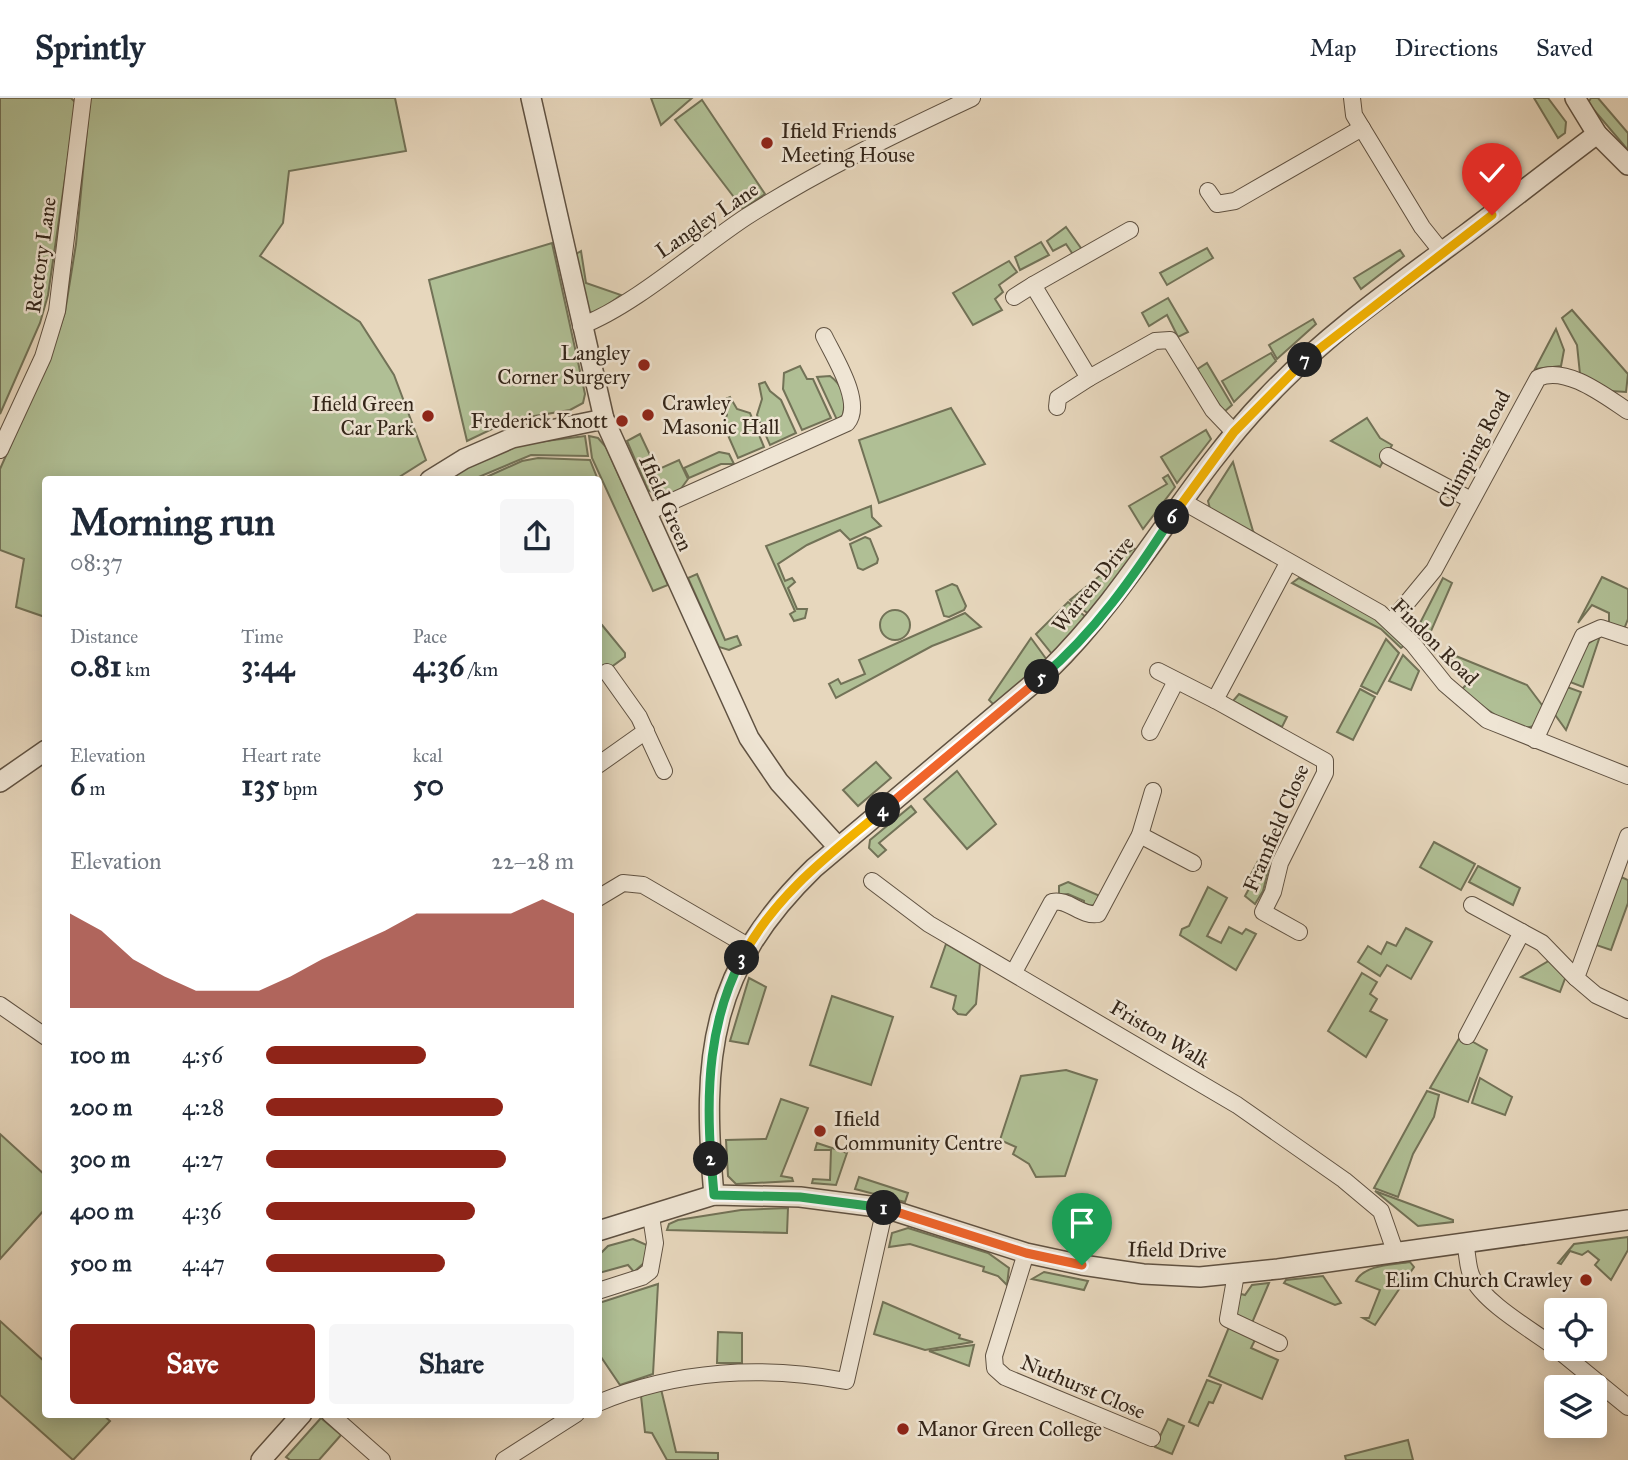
<!DOCTYPE html>
<html lang="en">
<head>
<meta charset="utf-8">
<style>
  :root { --surface:#fff; --page:#f6f6f7; --text:#1f2937; --muted:#747a83; --line:#e0e1e3; --accent:#8f2418 }
  body { margin:0; font-family:"IM FELL Great Primer",serif; background:var(--page); color:var(--text); height:100vh; display:flex; flex-direction:column; font-size:26px; white-space:nowrap }
  * { box-sizing:border-box; margin:0 }
  p { font-size:23px; color:var(--muted) }
  .icon { flex:none; width:38px; height:38px; fill:none; stroke:currentColor; stroke-width:2; stroke-linecap:round; stroke-linejoin:round }
  .map { position:relative; flex:1; overflow:hidden }
  .details { position:absolute; left:42px; top:378px; width:560px; height:942px; display:flex; flex-direction:column; background:var(--surface); border-radius:7px; box-shadow:0 4px 18px #0003 }
  .details>* { flex:none }
  .controls { position:absolute; left:1544px; top:1200px; display:grid; gap:14px }
  .controls a { display:grid; place-items:center; width:63px; height:63px; border-radius:7px; background:var(--surface); box-shadow:0 4px 18px #0003; font-size:35px }
  .pin { position:absolute; display:grid; place-items:center; width:60px; height:60px; color:#fff; margin:-72px -30px; border-radius:50% 50% 50% 0; rotate:-45deg; box-shadow:0 0 7px #0007 }
  .pin .icon { rotate:45deg }
  .km { position:absolute; width:35px; height:35px; margin:-18px; border-radius:50%; background:#222; color:#fff; font-size:19px; line-height:35px; text-align:center }
  .round { display:grid; place-items:center; flex:none; width:74px; height:74px; border-radius:7px; background:var(--page) }
  .summary { display:flex; align-items:center; justify-content:space-between; height:119px; padding:0 28px }
  h1 { font-size:38px; font-weight:700; line-height:52px }
  .metrics { display:grid; grid-template-columns:repeat(3,1fr); gap:10px; height:119px; padding:7px 28px }
  .metrics div { display:grid; align-content:center }
  .metrics b { font-size:30px; font-weight:700 }
  .metrics small { font-size:19px; font-weight:400 }
  .metrics p { font-size:19px }
  .chart { height:196px; padding:14px 28px }
  .chart p { display:flex; justify-content:space-between }
  .chart svg { width:100%; height:126px; margin-top:7px; fill:var(--accent); opacity:.7 }
  .action { display:flex; gap:14px; margin-top:auto; padding:14px 28px }
  .action a { flex:1; height:80px; border-radius:7px; background:var(--accent); color:#fff; font-size:28px; font-weight:700; line-height:80px; text-align:center }
  .action a+a { background:var(--page); color:var(--text) }
  ul { padding:0 28px; list-style:none; font-size:23px }
  li { display:grid; grid-template-columns:112px 84px 1fr; align-items:center; height:52px }
  li i { height:18px; border-radius:9px; background:var(--accent) }
  header { display:flex; align-items:center; gap:42px; box-sizing:border-box; height:98px; padding:0 35px; background:var(--surface); border-bottom:2px solid var(--line) }
  header strong { font-size:33px }
  nav { display:flex; gap:38px; margin-inline-start:auto; font-size:24px }
  .map>svg:first-child { display:block }
  .green { fill:#b0bf95; stroke:#727257; stroke-width:2 }
  .lines { fill:none; stroke-linecap:round; stroke-linejoin:round }
  .minor-casing { stroke:#605242; stroke-width:18 }
  .tertiary-casing { stroke:#605242; stroke-width:22 }
  .minor { stroke:#efe5d4; stroke-width:16 }
  .tertiary { stroke:#efe5d4; stroke-width:19 }
  .split-1-casing { stroke:#fff; stroke-width:14 }
  .split-2-casing { stroke:#fff; stroke-width:14 }
  .split-3-casing { stroke:#fff; stroke-width:14 }
  .split-4-casing { stroke:#fff; stroke-width:14 }
  .split-5-casing { stroke:#fff; stroke-width:14 }
  .split-6-casing { stroke:#fff; stroke-width:14 }
  .split-7-casing { stroke:#fff; stroke-width:14 }
  .split-8-casing { stroke:#fff; stroke-width:14 }
  .split-1 { stroke:#f0652b; stroke-width:9 }
  .split-2 { stroke:#22a559; stroke-width:9 }
  .split-3 { stroke:#22a559; stroke-width:9 }
  .split-4 { stroke:#f5b400; stroke-width:9 }
  .split-5 { stroke:#f0652b; stroke-width:9 }
  .split-6 { stroke:#22a559; stroke-width:9 }
  .split-7 { stroke:#f5b400; stroke-width:9 }
  .split-8 { stroke:#f5b400; stroke-width:9 }
  .poi-dot { fill:#8f2418; stroke:#efe5d4; stroke-width:2.5 }
  .labels { text-anchor:middle; dominant-baseline:central; stroke-width:5; stroke-linejoin:round; paint-order:stroke }
  .poi-label { font-size:21px; fill:#332519; stroke:#efe5d4; text-anchor:start }
  .street-label { font-size:21px; fill:#332519; stroke:#efe5d4 }
</style>
</head>
<body>
<header>
<strong>Sprintly</strong>
<nav><a>Map</a><a>Directions</a><a>Saved</a></nav>
</header>
<div class="map">
<svg width="1628" height="1362" viewBox="0 0 1628 1362">
  <rect width="100%" height="100%" fill="#e7d7bd"/>
  <filter id="stains"><feTurbulence type="fractalNoise" baseFrequency=".00286" numOctaves="4"/><feColorMatrix values="0 0 0 0 .2 0 0 0 0 .09 0 0 0 0 .02 0 0 0 .5 -.17"/></filter>
  <radialGradient id="worn" r=".72"><stop offset=".6" stop-color="#630" stop-opacity="0"/><stop offset="1" stop-color="#630" stop-opacity=".3"/></radialGradient>
  <g class="green">
    <polygon points="0,0 71,0 76,5 48,197 40,225 0,316"/>
    <polygon points="90,0 395,0 406,53 289,73 283,125 260,158 360,224 394,277 426,362 396,381 46,382 45,519 16,509 24,461 0,452 0,371 50,259 65,214 76,146"/>
    <polygon points="651,0 692,0 661,27"/>
    <polygon points="1534,0 1548,0 1566,24 1565,35 1558,40"/>
    <polygon points="1591,0 1598,0 1628,35 1628,52 1588,5"/>
    <polygon points="702,2 765,96 743,111 675,22"/>
    <polygon points="1066,129 1083,153 1074,158 1066,146 1053,153 1047,143"/>
    <polygon points="1041,144 1049,157 1020,172 1015,159"/>
    <polygon points="552,145 585,296 583,305 570,312 511,322 467,343 429,182"/>
    <polygon points="1207,150 1213,160 1167,187 1160,175"/>
    <polygon points="1400,152 1404,158 1361,191 1354,180"/>
    <polygon points="581,153 586,185 621,197 597,215 589,214 576,156"/>
    <polygon points="1009,163 1017,174 999,187 1003,194 995,201 1002,212 973,227 953,195"/>
    <polygon points="1168,200 1188,234 1178,239 1167,217 1149,228 1142,215"/>
    <polygon points="1572,212 1628,276 1626,294 1610,293 1580,276 1577,247 1562,220"/>
    <polygon points="1313,221 1316,226 1277,261 1269,247"/>
    <polygon points="1556,231 1564,252 1561,268 1535,271"/>
    <polygon points="1271,255 1276,263 1234,304 1222,283"/>
    <polygon points="1207,265 1232,307 1224,314 1196,272"/>
    <polygon points="800,268 807,281 813,281 831,320 802,332 783,291 784,275"/>
    <path d="M 830,278 C 844,288 846,302 843,317 L 837,322 L 817,279 Z"/>
    <polygon points="765,284 770,293 781,302 796,335 770,347 757,317 762,301 759,286"/>
    <polygon points="730,299 737,311 750,315 764,349 738,360 723,326 727,317 721,303"/>
    <polygon points="951,310 985,366 879,405 859,342"/>
    <polygon points="1367,320 1380,340 1392,347 1380,369 1331,343"/>
    <polygon points="1206,332 1211,341 1177,385 1161,359"/>
    <polygon points="640,336 657,372 679,362 688,381 680,392 662,399 648,392 627,343"/>
    <polygon points="585,338 588,358 531,357 474,381 439,382 522,346"/>
    <polygon points="589,338 598,340 606,349 668,487 653,493 592,360"/>
    <polygon points="719,354 729,356 734,366 721,366 689,380 684,370"/>
    <polygon points="538,360 590,362 598,382 482,381 522,363"/>
    <polygon points="1233,364 1253,433 1256,437 1210,411 1208,403"/>
    <polygon points="1168,377 1175,389 1143,431 1129,408 1167,386 1163,380"/>
    <polygon points="871,408 872,419 881,428 850,442 840,432 807,447 778,466 785,483 792,480 795,484 788,490 797,511 807,511 805,520 794,523 790,516 795,513 766,448"/>
    <polygon points="865,439 870,441 878,461 877,465 863,472 858,470 850,446"/>
    <polygon points="1134,450 1138,454 1090,517 1070,502"/>
    <polygon points="697,476 725,542 737,538 741,547 729,552 719,549 688,480"/>
    <polygon points="1602,479 1628,491 1628,521 1624,531 1609,525 1609,515 1592,507 1578,525"/>
    <polygon points="1299,480 1377,519 1406,546 1401,550 1381,531 1292,485"/>
    <polygon points="1443,480 1452,485 1428,540 1418,529"/>
    <polygon points="952,486 957,488 966,508 964,512 949,519 944,518 936,493"/>
    <polygon points="1068,504 1087,520 1052,556 1036,536"/>
    <circle cx="895" cy="527" r="15"/>
    <polygon points="965,515 981,529 932,548 836,600 829,586 838,581 841,586 865,576 859,562"/>
    <polygon points="602,527 625,555 625,559 599,578 598,529"/>
    <polygon points="1600,538 1583,589 1570,584 1586,547"/>
    <polygon points="1031,540 1047,562 995,608 989,602"/>
    <polygon points="1386,541 1399,555 1377,596 1361,588"/>
    <path d="M 1451,556 L 1527,587 L 1542,607 C 1543,660 1475,603 1461,592 L 1470,583 L 1449,558 Z"/>
    <polygon points="1403,557 1419,573 1411,592 1389,583"/>
    <polygon points="1567,589 1581,594 1566,632 1553,614"/>
    <polygon points="1360,591 1375,599 1353,642 1337,634"/>
    <polygon points="1239,596 1287,619 1282,629 1233,603"/>
    <polygon points="876,664 891,680 858,708 843,692"/>
    <polygon points="957,673 996,726 967,751 924,701"/>
    <polygon points="911,708 916,714 879,745 886,752 878,759 869,750 870,742"/>
    <polygon points="1434,744 1475,766 1461,792 1420,769"/>
    <polygon points="1260,759 1270,766 1263,793 1255,806 1245,798 1252,785 1248,782"/>
    <polygon points="1478,768 1520,790 1513,807 1469,784"/>
    <polygon points="1621,779 1628,782 1628,805 1611,852 1596,847"/>
    <polygon points="1068,784 1100,798 1096,807 1084,808 1084,803 1068,796 1059,797 1059,788"/>
    <polygon points="1208,789 1227,800 1207,838 1221,845 1229,829 1242,836 1246,831 1256,836 1236,872 1180,837 1182,831 1189,828"/>
    <polygon points="1406,830 1432,844 1411,881 1387,867 1380,878 1358,864 1368,848 1381,856 1387,844 1396,848"/>
    <polygon points="946,846 980,866 976,906 966,917 958,916 953,911 956,898 931,889"/>
    <polygon points="1552,861 1566,878 1560,894 1521,879"/>
    <polygon points="1362,875 1377,884 1370,896 1377,901 1370,913 1387,922 1366,959 1328,933"/>
    <polygon points="749,880 766,889 748,946 730,943"/>
    <polygon points="832,898 893,919 871,987 810,967"/>
    <polygon points="1461,937 1487,952 1468,1004 1430,990"/>
    <polygon points="1066,972 1097,982 1065,1078 1036,1079 1029,1066 1013,1056 1016,1049 1000,1042 1021,978"/>
    <polygon points="1480,980 1512,999 1505,1017 1472,1005"/>
    <polygon points="1427,993 1439,997 1434,1019 1413,1056 1398,1099 1374,1090"/>
    <polygon points="781,1001 808,1010 781,1078 792,1080 793,1083 736,1086 728,1078 726,1042 766,1041"/>
    <polygon points="0,1036 46,1078 45,1111 0,1161"/>
    <polygon points="817,1045 847,1055 836,1087 812,1085 813,1081 830,1082 831,1052 815,1052"/>
    <polygon points="859,1079 908,1095 905,1104 855,1091"/>
    <polygon points="1375,1093 1453,1122 1453,1124 1418,1128"/>
    <polygon points="788,1110 787,1135 667,1132 669,1126 678,1122 741,1112"/>
    <polygon points="908,1130 988,1155 1009,1170 1007,1187 998,1178 983,1173 984,1169 910,1146 889,1149 892,1135"/>
    <polygon points="1628,1139 1628,1152 1611,1182 1595,1167 1599,1162 1588,1153 1582,1157 1570,1153 1561,1166 1558,1165 1574,1146"/>
    <polygon points="633,1141 649,1148 646,1163 634,1174 628,1167 599,1175 599,1157 608,1148"/>
    <path d="M 1410,1164 L 1414,1169 L 1375,1227 L 1363,1220 L 1369,1220 L 1380,1192 L 1356,1183 C 1365,1166 1393,1167 1410,1164 Z"/>
    <polygon points="1044,1174 1088,1183 1084,1192 1032,1181"/>
    <polygon points="1323,1178 1341,1205 1335,1207 1284,1185 1286,1182"/>
    <polygon points="1269,1185 1252,1225 1232,1216 1241,1196 1245,1197 1252,1187"/>
    <polygon points="658,1186 653,1276 620,1287 599,1256 599,1205"/>
    <polygon points="883,1204 960,1237 959,1240 973,1244 925,1252 874,1236"/>
    <polygon points="0,1223 45,1264 46,1316 102,1316 110,1323 73,1362 0,1297"/>
    <polygon points="1229,1229 1256,1240 1251,1250 1278,1262 1262,1301 1209,1278"/>
    <polygon points="718,1234 742,1235 742,1265 717,1265"/>
    <polygon points="974,1247 969,1268 929,1253"/>
    <polygon points="1207,1282 1221,1287 1213,1305 1209,1304 1198,1328 1189,1324"/>
    <polygon points="661,1291 676,1354 718,1355 718,1362 667,1362 652,1335 645,1334 641,1298"/>
    <polygon points="321,1320 341,1337 319,1362 290,1362 286,1359"/>
    <polygon points="1168,1321 1184,1328 1172,1356 1155,1349"/>
    <polygon points="1408,1342 1413,1362 1346,1362 1345,1358"/>
  </g>
  <g class="lines">
    <g class="minor-casing">
      <g id="minor">
        <polyline points="1352,0 1354,17 1422,129 1442,154"/>
        <polyline points="1208,93 1217,106 1235,103 1362,30"/>
        <polyline points="1033,187 1130,132"/>
        <polyline points="1014,199 1033,187 1089,280 1155,243 1170,242 1213,312 1234,334"/>
        <path d="M 581,228 C 635,207 696,152 746,119 C 818,73 895,36 972,0"/>
        <polyline points="1057,309 1058,300 1089,280"/>
        <polyline points="0,352 43,259 57,213 83,0"/>
        <polyline points="1388,358 1471,402"/>
        <polyline points="1182,403 1380,515 1413,546 1445,586 1487,622 1628,678"/>
        <path d="M 646,415 L 847,325 C 864,305 834,259 824,238"/>
        <polyline points="1288,465 1215,602 1325,663 1325,675 1280,765 1273,794 1263,814 1299,834"/>
        <path d="M 1391,524 L 1434,472 L 1538,280 C 1566,267 1605,298 1628,313"/>
        <polyline points="1158,573 1215,602"/>
        <polyline points="607,574 639,619 664,673"/>
        <polyline points="1150,634 1176,583"/>
        <polyline points="1535,642 1583,538 1601,530 1628,539"/>
        <polyline points="598,667 646,633"/>
        <polyline points="1140,737 1193,765"/>
        <polyline points="1628,738 1576,880 1596,897 1628,912"/>
        <polyline points="872,783 929,826 1237,1007 1344,1082 1381,1113 1396,1156"/>
        <polyline points="598,800 623,785 643,787 748,848"/>
        <polyline points="1472,807 1542,845 1576,880"/>
        <path d="M 1014,874 L 1052,804 C 1068,800 1081,819 1098,816 L 1140,737 L 1153,693"/>
        <polyline points="0,907 46,939"/>
        <polyline points="1467,938 1522,834"/>
        <path d="M 1465,1146 C 1468,1156 1467,1169 1472,1179 C 1484,1205 1532,1232 1556,1250"/>
        <polyline points="1026,1155 994,1258 995,1270 1005,1279 1152,1340"/>
        <polyline points="1236,1176 1228,1221 1279,1245"/>
        <polyline points="598,1193 642,1179 650,1173 655,1145 651,1118"/>
        <polyline points="1557,1251 1628,1309"/>
        <path d="M 598,1305 C 677,1272 763,1267 846,1283 L 885,1110"/>
        <polyline points="330,1316 382,1362"/>
        <polyline points="504,1362 576,1316"/>
      </g>
    </g>
    <g class="tertiary-casing">
      <g id="tertiary">
        <polyline points="531,0 604,321 749,640 779,684 838,749"/>
        <polyline points="1575,0 1597,36 1628,67"/>
        <polyline points="430,382 464,361 512,340 604,321"/>
        <polyline points="0,684 46,652"/>
        <path d="M 714,1097 C 701,958 710,871 814,770 L 1049,572 C 1133,490 1185,384 1266,300 C 1325,237 1397,187 1466,136 C 1510,103 1553,69 1597,36"/>
        <polyline points="598,1133 714,1097 800,1099 885,1110 1026,1155 1082,1167 1143,1176 1200,1179 1278,1171 1628,1122"/>
        <polyline points="261,1362 302,1316"/>
      </g>
    </g>
    <use href="#minor" class="minor"/>
    <use href="#tertiary" class="tertiary"/>
  </g>
  <g class="lines">
    <g class="split-1-casing">
      <polyline id="split-1" points="884,1110 1026,1155 1082,1167"/>
    </g>
    <g class="split-2-casing">
      <polyline id="split-2" points="711,1061 714,1097 800,1099 884,1110"/>
    </g>
    <g class="split-3-casing">
      <path id="split-3" d="M 711,1061 C 706,992 709,923 742,860"/>
    </g>
    <g class="split-4-casing">
      <path id="split-4" d="M 742,860 C 775,797 830,756 883,712"/>
    </g>
    <g class="split-5-casing">
      <polyline id="split-5" points="883,712 1042,579"/>
    </g>
    <g class="split-6-casing">
      <path id="split-6" d="M 1042,579 C 1094,535 1135,477 1172,419"/>
    </g>
    <g class="split-7-casing">
      <polyline id="split-7" points="1172,419 1234,334 1305,262"/>
    </g>
    <g class="split-8-casing">
      <polyline id="split-8" points="1305,262 1492,117"/>
    </g>
    <use href="#split-1" class="split-1"/>
    <use href="#split-2" class="split-2"/>
    <use href="#split-3" class="split-3"/>
    <use href="#split-4" class="split-4"/>
    <use href="#split-5" class="split-5"/>
    <use href="#split-6" class="split-6"/>
    <use href="#split-7" class="split-7"/>
    <use href="#split-8" class="split-8"/>
  </g>
  <g class="poi-dot">
    <circle cx="767" cy="45" r="7"/>
    <circle cx="644" cy="267" r="7"/>
    <circle cx="648" cy="317" r="7"/>
    <circle cx="428" cy="318" r="7"/>
    <circle cx="622" cy="323" r="7"/>
    <circle cx="820" cy="1033" r="7"/>
    <circle cx="1586" cy="1182" r="7"/>
    <circle cx="903" cy="1331" r="7"/>
  </g>
  <g class="labels">
    <g class="poi-label">
      <text x="781" y="33">Ifield Friends<tspan x="781" dy="24">Meeting House</tspan></text>
      <text x="630" y="255" text-anchor="end">Langley<tspan x="630" dy="24">Corner Surgery</tspan></text>
      <text x="662" y="305">Crawley<tspan x="662" dy="24">Masonic Hall</tspan></text>
      <text x="414" y="306" text-anchor="end">Ifield Green<tspan x="414" dy="24">Car Park</tspan></text>
      <text x="608" y="323" text-anchor="end">Frederick Knott</text>
      <text x="834" y="1021">Ifield<tspan x="834" dy="24">Community Centre</tspan></text>
      <text x="1572" y="1182" text-anchor="end">Elim Church Crawley</text>
      <text x="917" y="1331">Manor Green College</text>
    </g>
    <g class="street-label">
      <text transform="translate(707 122) rotate(-34)">Langley Lane</text>
      <text transform="translate(41 157) rotate(-82)">Rectory Lane</text>
      <text transform="translate(1474 351) rotate(-62)">Climping Road</text>
      <text transform="translate(666 405) rotate(66)">Ifield Green</text>
      <text transform="translate(1093 486) rotate(-51)">Warren Drive</text>
      <text transform="translate(1435 544) rotate(45)">Findon Road</text>
      <text transform="translate(1276 730) rotate(-67)">Framfield Close</text>
      <text transform="translate(1160 936) rotate(31)">Friston Walk</text>
      <text transform="translate(1177 1152) rotate(1)">Ifield Drive</text>
      <text transform="translate(1083 1289) rotate(23)">Nuthurst Close</text>
    </g>
  </g>
  <rect width="100%" height="100%" filter="url(#stains)"/>
  <rect width="100%" height="100%" fill="url(#worn)"/>
</svg>
<div class="controls">
<a><svg class="icon" aria-label="locate" viewBox="0 0 24 24"><circle cx="12" cy="12" r="6"/><path d="M12 2v4M12 18v4M2 12h4M18 12h4"/></svg></a>
<a><svg class="icon" aria-label="layers" viewBox="0 0 24 24"><path d="M12 4l9 5-9 5-9-5zM3 14l9 5 9-5"/></svg></a>
</div>
<div class="pin" style="left:1082px;top:1167px;background:#1e9e55"><svg class="icon" aria-label="arrive" viewBox="0 0 24 24"><path d="M6 21V4h12l-3 4 3 4H6"/></svg></div>
<div class="pin" style="left:1492px;top:117px;background:#d93025"><svg class="icon" aria-label="check" viewBox="0 0 24 24"><path d="M5 12l5 5 9-10"/></svg></div>
<b class="km" style="left:884px;top:1110px">1</b>
<b class="km" style="left:711px;top:1061px">2</b>
<b class="km" style="left:742px;top:860px">3</b>
<b class="km" style="left:883px;top:712px">4</b>
<b class="km" style="left:1042px;top:579px">5</b>
<b class="km" style="left:1172px;top:419px">6</b>
<b class="km" style="left:1305px;top:262px">7</b>
<section class="details">
<div class="summary"><div><h1>Morning run</h1><p>08:37</p></div><a class="round"><svg class="icon" aria-label="share" viewBox="0 0 24 24"><path d="M12 15V3M7 8l5-5 5 5M5 13v7h14v-7"/></svg></a></div>
<div class="metrics">
<div><p>Distance</p><b>0.81<small> km</small></b></div>
<div><p>Time</p><b>3:44</b></div>
<div><p>Pace</p><b>4:36<small> /km</small></b></div>
</div>
<div class="metrics">
<div><p>Elevation</p><b>6<small> m</small></b></div>
<div><p>Heart rate</p><b>135<small> bpm</small></b></div>
<div><p>kcal</p><b>50</b></div>
</div>
<div class="chart"><p><span>Elevation</span>22–28 m</p>
<svg viewBox="0 0 160 44" preserveAspectRatio="none"><path d="M0 44V11L10 17L20 27L30 33L40 38L50 38L60 38L70 33L80 27L90 22L100 17L110 11L120 11L130 11L140 11L150 6L160 11V44z"/></svg>
</div>
<ul>
<li><b>100 m</b>4:56<i style="width:52%"></i></li>
<li><b>200 m</b>4:28<i style="width:77%"></i></li>
<li><b>300 m</b>4:27<i style="width:78%"></i></li>
<li><b>400 m</b>4:36<i style="width:68%"></i></li>
<li><b>500 m</b>4:47<i style="width:58%"></i></li>
</ul>
<div class="action"><a>Save</a><a>Share</a></div>
</section>
</div>
</body>
</html>
